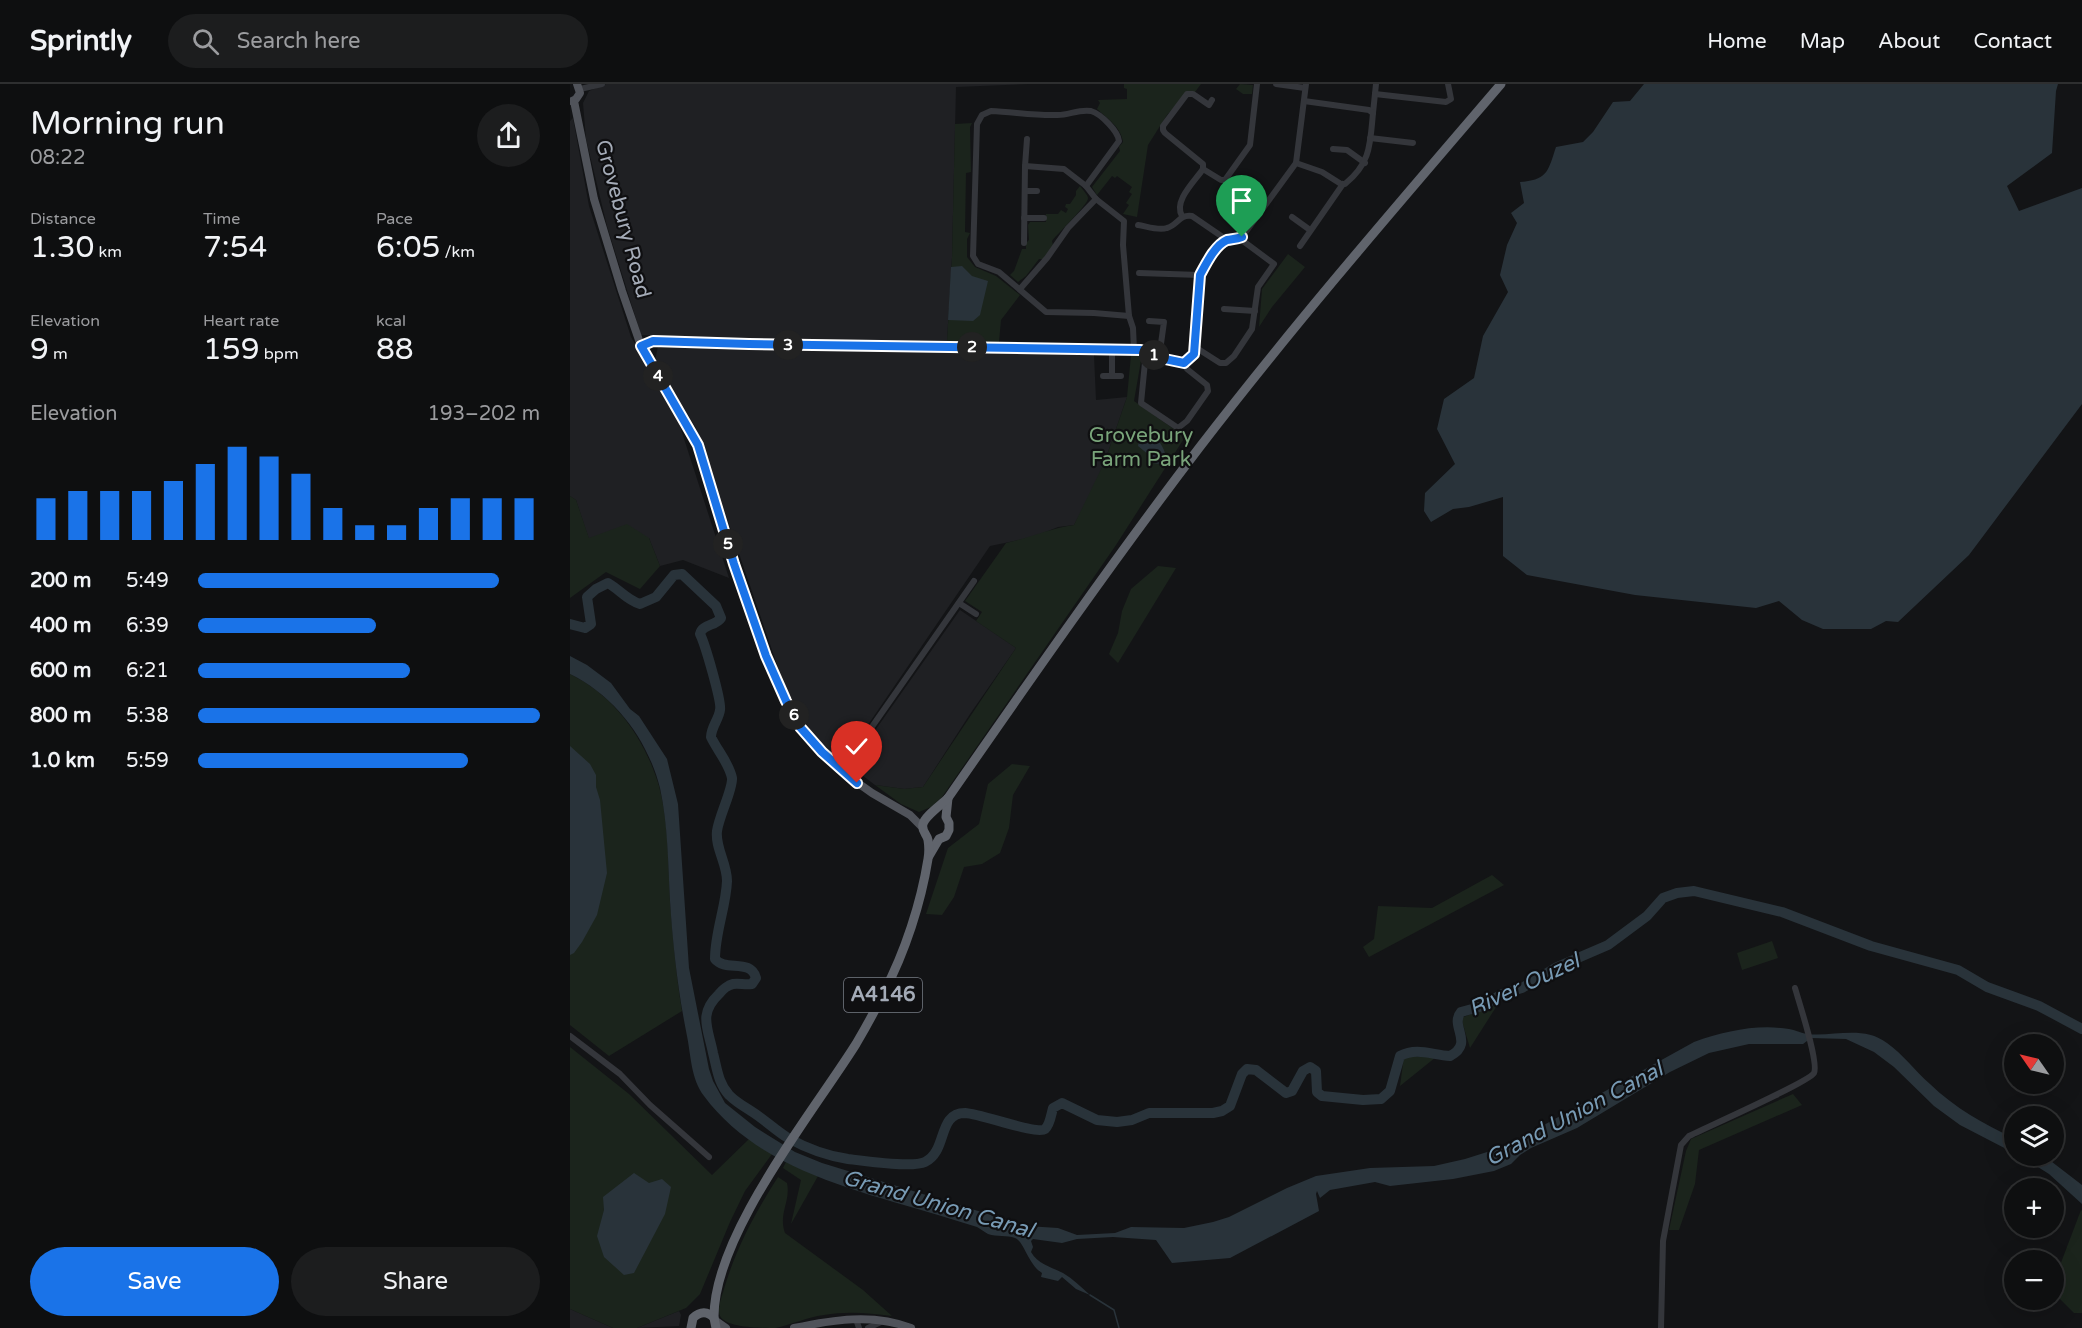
<!DOCTYPE html>
<html lang="en">
<head>
<meta charset="utf-8">
<style>
  :root { --surface:#0e0f10; --page:#1c1d1e; --text:#f1f3f6; --muted:#9b9c9f; --line:#2e2f30; --accent:#1a73e8 }
  body { margin:0; font-family:"Varela Round",sans-serif; background:var(--page); color:var(--text); height:100vh; display:flex; flex-direction:column; font-size:22px; white-space:nowrap }
  * { box-sizing:border-box; margin:0 }
  p { font-size:20px; color:var(--muted) }
  .icon { flex:none; width:33px; height:33px; fill:none; stroke:currentColor; stroke-width:2; stroke-linecap:round; stroke-linejoin:round }
  .map { position:relative; flex:1; overflow:hidden }
  .sheet { display:flex; flex-direction:column; background:var(--surface); width:570px }
  .sheet>* { flex:none }
  .needle { width:39px; rotate:304deg }
  .controls { position:absolute; left:1434px; top:950px; display:grid; gap:12px }
  .controls a { display:grid; place-items:center; width:60px; height:60px; border-radius:50%; background:var(--surface); box-shadow:0 6px 24px #0002,0 0 0 2px var(--line); font-size:30px }
  .pin { position:absolute; display:grid; place-items:center; width:51px; height:51px; color:#fff; margin:-62px -26px; border-radius:50% 50% 50% 0; rotate:-45deg; box-shadow:0 0 6px #0007 }
  .pin .icon { rotate:45deg }
  .km { position:absolute; width:30px; height:30px; margin:-15px; border-radius:50%; background:#222; color:#fff; font-size:16px; line-height:30px; text-align:center }
  .round { display:grid; place-items:center; flex:none; width:63px; height:63px; border-radius:32px; background:var(--page) }
  .headline { display:flex; align-items:center; justify-content:space-between; height:102px; padding:0 30px }
  h1 { font-size:33px; font-weight:600; line-height:45px }
  .stats { display:grid; grid-template-columns:repeat(3,1fr); gap:9px; height:102px; padding:6px 30px }
  .stats div { display:grid; align-content:center }
  .stats b { font-size:30px; font-weight:600 }
  .stats small { font-size:16px; font-weight:400 }
  .stats p { font-size:16px }
  .chart { height:168px; padding:12px 30px }
  .chart p { display:flex; justify-content:space-between }
  .chart svg { width:100%; height:108px; margin-top:6px; stroke:var(--accent); stroke-width:6 }
  .button { display:flex; gap:12px; margin-top:auto; padding:12px 30px }
  .button a { flex:1; height:69px; border-radius:36px; background:var(--accent); color:#fff; font-size:24px; font-weight:600; line-height:69px; text-align:center }
  .button a+a { background:var(--page); color:var(--text) }
  ul { padding:0 30px; list-style:none; font-size:20px }
  li { display:grid; grid-template-columns:96px 72px 1fr; align-items:center; height:45px }
  li i { height:15px; border-radius:8px; background:var(--accent) }
  header { display:flex; align-items:center; gap:36px; box-sizing:border-box; height:84px; padding:0 30px; background:var(--surface); border-bottom:2px solid var(--line) }
  header strong { font-size:28px }
  nav { display:flex; gap:33px; margin-inline-start:auto; font-size:21px }
  .search { width:420px; height:54px; background:var(--page); display:flex; align-items:center; gap:15px; box-sizing:border-box; padding:0 21px; border-radius:33px; color:var(--muted); font-size:22px }
  main { display:flex; flex:1; min-height:0 }
  .map>svg:first-child { display:block }
  .built { fill:#1f2023 }
  .green { fill:#1b241c }
  .water { fill:#29333a }
  .lines { fill:none; stroke-linecap:round; stroke-linejoin:round }
  .stream { stroke:#29333a; stroke-width:1.5 }
  .river { stroke:#29333a; stroke-width:10 }
  .minor { stroke:#34363b; stroke-width:6 }
  .major { stroke:#50535a; stroke-width:8 }
  .highway { stroke:#60646c; stroke-width:9 }
  .route-casing { stroke:#fff; stroke-width:12 }
  .route { stroke:#1a73e8; stroke-width:8 }
  .labels { text-anchor:middle; dominant-baseline:central; stroke-width:4.5; stroke-linejoin:round; paint-order:stroke }
  .shield { fill:#0f0f11; stroke:#777c85; stroke-width:1.5 }
  .shield-label { font-size:20px; font-weight:bold; fill:#a4abb7 }
  .street-label { font-size:21px; fill:#a4abb7; stroke:#0f0f11 }
  .park-label { font-size:21px; fill:#79a47a; stroke:#0f0f11 }
  .water-label { font-size:22px; font-style:italic; fill:#789bb5; stroke:#0f0f11 }
</style>
</head>
<body>
<header>
<strong>Sprintly</strong>
<div class="search"><svg class="icon" aria-label="search" viewBox="0 0 24 24"><circle cx="10" cy="10" r="6"/><path d="M15 15l6 6"/></svg>Search here</div>
<nav><a>Home</a><a>Map</a><a>About</a><a>Contact</a></nav>
</header>
<main>
<section class="sheet">
<div class="headline"><div><h1>Morning run</h1><p>08:22</p></div><a class="round"><svg class="icon" aria-label="share" viewBox="0 0 24 24"><path d="M12 15V3M7 8l5-5 5 5M5 13v7h14v-7"/></svg></a></div>
<div class="stats">
<div><p>Distance</p><b>1.30<small> km</small></b></div>
<div><p>Time</p><b>7:54</b></div>
<div><p>Pace</p><b>6:05<small> /km</small></b></div>
</div>
<div class="stats">
<div><p>Elevation</p><b>9<small> m</small></b></div>
<div><p>Heart rate</p><b>159<small> bpm</small></b></div>
<div><p>kcal</p><b>88</b></div>
</div>
<div class="chart"><p><span>Elevation</span>193–202 m</p>
<svg viewBox="0 0 160 44" preserveAspectRatio="none"><path d="M5 44V27M15 44V24M25 44V24M35 44V24M45 44V20M55 44V13M65 44V6M75 44V10M85 44V17M95 44V31M105 44V38M115 44V38M125 44V31M135 44V27M145 44V27M155 44V27"/></svg>
</div>
<ul>
<li><b>200 m</b>5:49<i style="width:88%"></i></li>
<li><b>400 m</b>6:39<i style="width:52%"></i></li>
<li><b>600 m</b>6:21<i style="width:62%"></i></li>
<li><b>800 m</b>5:38<i style="width:100%"></i></li>
<li><b>1.0 km</b>5:59<i style="width:79%"></i></li>
</ul>
<div class="button"><a>Save</a><a>Share</a></div>
</section>
<div class="map">
<svg width="1512" height="1244" viewBox="0 0 1512 1244">
  <rect width="100%" height="100%" fill="#131416"/>
  <g class="built">
    <polygon points="36,0 459,0 386,3 382,174 377,257 233,257 71,251 37,142 16,55 13,19 19,7"/>
    <polygon points="3,34 19,122 61,253 106,330 159,494 113,476 90,482 79,454 19,455 6,416 0,412 0,37"/>
    <polygon points="88,262 524,271 526,316 557,313 535,377 520,412 504,441 488,443 463,453 420,462 291,651 275,670 265,671 245,653 235,639 213,598 126,344 85,277"/>
    <polygon points="390,526 446,564 400,630 353,703 334,705 305,701 280,682"/>
    <polygon points="0,1225 43,1244 45,1244 0,1244"/>
    <polygon points="109,1227 111,1231 109,1242 67,1244"/>
  </g>
  <g class="green">
    <path d="M 554,0 L 631,0 L 625,8 L 606,21 L 597,31 L 578,61 L 567,133 L 553,130 L 559,121 L 556,119 L 562,110 L 559,108 L 562,103 L 547,92 L 545,94 L 542,92 L 527,111 L 522,103 L 550,67 L 549,63 L 553,58 C 551,43 538,35 527,25 L 530,19 L 528,16 L 557,15 L 557,5 L 554,4 Z"/>
    <polygon points="670,0 683,1 682,10 673,10 666,5"/>
    <polygon points="402,39 400,43 401,88 396,89 395,148 400,149 397,155 397,173 405,183 426,192 450,211 431,236 429,258 377,257 382,174 385,40"/>
    <path d="M 510,102 C 512,105 518,111 518,114 C 519,120 488,149 482,157 L 483,161 L 473,175 L 469,175 L 456,192 L 448,198 L 440,191 L 444,187 L 452,165 L 456,165 L 456,159 L 459,156 L 458,141 L 460,138 L 476,138 L 476,130 L 488,130 L 491,126 L 496,129 L 498,125 L 495,123 L 496,120 L 500,120 L 506,111 L 506,107 Z"/>
    <polygon points="718,170 735,183 702,223 689,243 692,205"/>
    <path d="M 561,271 L 572,271 L 564,317 L 615,353 L 546,461 L 372,713 L 361,723 L 349,728 L 331,720 L 305,701 L 334,705 L 353,703 L 446,564 L 406,537 L 412,528 L 395,517 L 436,459 C 459,454 481,444 504,441 L 535,377 L 557,313 Z"/>
    <polygon points="0,412 6,416 19,454 57,440 79,454 90,482 70,505 36,488 0,514"/>
    <polygon points="588,482 606,484 548,579 539,570 548,549 552,527 561,505"/>
    <path d="M 0,590 C 45,612 75,655 89,702 C 99,739 98,779 100,817 C 103,854 106,890 112,927 L 39,972 L 0,941 Z"/>
    <polygon points="442,680 460,682 443,711 439,744 430,769 412,780 394,783 384,813 372,831 356,830 378,764 409,740 418,700"/>
    <polygon points="922,791 934,801 799,873 793,863 804,855 808,822 862,824"/>
    <polygon points="1202,857 1208,874 1172,886 1167,869"/>
    <polygon points="928,920 900,964 891,934"/>
    <polygon points="0,963 59,1010 142,1091 179,1055 202,1070 175,1107 160,1138 130,1210 116,1224 67,1244 43,1244 0,1225"/>
    <polygon points="834,972 866,973 830,1002"/>
    <polygon points="1223,1010 1232,1021 1129,1066 1125,1100 1109,1146 1099,1146 1116,1067 1121,1055"/>
    <polygon points="216,1078 248,1092 221,1140 231,1096 213,1084"/>
    <path d="M 208,1093 L 217,1099 C 221,1117 208,1130 215,1149 L 293,1206 L 322,1232 C 299,1229 277,1227 254,1231 C 237,1233 221,1241 205,1244 C 191,1244 156,1244 150,1232 C 147,1224 152,1212 154,1205 C 166,1164 185,1129 208,1093 Z"/>
    <polygon points="1511,1126 1512,1127 1512,1229 1504,1229 1484,1209 1484,1197"/>
  </g>
  <g class="water">
    <path d="M 1074,0 L 1488,0 L 1486,7 L 1482,69 L 1437,102 L 1449,127 L 1512,104 L 1512,320 L 1399,471 L 1328,538 L 1316,537 L 1301,545 L 1253,545 L 1232,536 L 1209,517 L 1186,524 L 1065,511 L 957,491 L 933,472 L 933,413 L 899,423 L 883,425 L 861,438 L 854,427 L 855,409 L 885,380 L 867,345 L 874,315 L 904,294 L 913,252 L 938,208 L 930,191 L 937,161 L 947,139 L 941,129 L 954,119 L 950,98 C 978,96 978,87 986,63 L 1013,58 L 1023,48 L 1043,18 L 1060,17 Z"/>
    <polygon points="392,182 402,192 418,197 410,231 403,237 378,236 381,183"/>
    <path d="M 575,352 C 586,352 592,359 595,369 L 590,380 L 583,379 L 579,371 L 568,362 L 569,357 Z"/>
    <path d="M 0,572 L 17,581 L 41,599 L 60,625 L 69,632 L 97,675 L 108,720 L 119,884 L 139,985 L 143,997 L 155,1019 L 185,1043 L 225,1068 L 252,1079 L 457,1142 L 488,1144 L 507,1151 L 545,1149 L 561,1143 L 614,1144 L 643,1138 L 659,1133 L 717,1104 L 746,1092 L 800,1084 L 864,1082 L 895,1075 L 936,1062 L 1124,958 C 1155,947 1187,940 1219,945 C 1225,946 1231,949 1237,950 C 1264,953 1293,941 1317,959 C 1333,970 1345,987 1360,1000 C 1385,1024 1413,1040 1444,1054 L 1444,1069 L 1390,1041 L 1364,1022 L 1324,983 L 1304,968 L 1276,955 L 1241,954 L 1233,960 L 1179,960 L 1139,969 L 1100,988 L 1007,1044 L 961,1064 L 950,1071 L 941,1080 L 924,1087 L 883,1095 L 820,1102 L 805,1098 L 760,1106 L 750,1114 L 747,1107 L 746,1110 L 749,1127 L 660,1174 L 602,1179 L 586,1156 L 543,1153 L 507,1155 L 492,1159 L 463,1155 L 461,1157 L 463,1163 L 461,1168 C 468,1180 481,1183 493,1189 C 503,1195 511,1203 520,1211 L 506,1205 L 492,1193 L 488,1197 L 471,1193 L 472,1189 C 458,1180 454,1157 445,1154 C 437,1151 427,1153 418,1150 C 414,1148 411,1145 407,1143 C 394,1139 381,1135 368,1131 C 286,1106 188,1085 134,1012 C 121,995 121,972 117,952 C 108,907 103,863 100,817 C 98,779 98,741 90,704 C 78,656 45,612 0,590 Z"/>
    <polygon points="0,662 20,680 26,691 26,703 30,716 37,789 27,831 12,858 4,869 0,871"/>
    <polygon points="1449,1071 1473,1071 1512,1101 1512,1120 1479,1090"/>
    <polygon points="64,1089 79,1099 92,1095 101,1103 95,1130 64,1189 54,1191 34,1173 27,1152 34,1126 33,1113"/>
  </g>
  <g class="lines">
    <polyline class="stream" points="520,1211 544,1226 549,1244"/>
    <path class="river" d="M 0,540 L 15,544 L 21,540 L 17,513 L 26,505 L 38,499 C 50,506 57,516 70,520 L 86,513 L 104,491 L 112,490 L 146,522 L 151,534 C 146,542 132,540 130,550 C 135,560 152,618 150,626 C 149,635 141,643 141,653 C 147,666 159,679 162,694 C 163,705 149,732 147,747 C 145,764 157,779 157,797 C 156,823 145,848 145,875 C 155,888 181,874 186,894 L 182,900 C 175,901 169,899 163,900 C 158,901 152,906 149,910 C 128,930 138,944 143,969 C 147,984 148,999 159,1011 C 166,1018 173,1022 181,1027 C 194,1035 205,1046 218,1054 C 236,1064 258,1072 278,1075 C 294,1077 342,1084 355,1078 C 378,1067 367,1029 395,1029 C 412,1030 467,1051 475,1045 C 480,1041 481,1031 483,1024 L 492,1019 L 527,1036 L 547,1038 L 562,1036 L 579,1029 L 643,1029 L 652,1027 L 660,1022 L 672,990 L 677,985 L 686,986 L 716,1009 L 722,1007 L 733,987 L 740,983 L 746,987 L 747,1008 L 752,1012 L 793,1016 L 811,1015 L 820,1007 L 830,972 C 847,963 862,971 880,972 C 905,959 879,942 891,928 L 913,922 L 932,910 L 952,904 L 987,883 L 1038,861 L 1077,832 L 1093,814 L 1107,809 L 1124,807 L 1212,828 L 1301,862 L 1388,886 L 1417,903 L 1469,922 L 1512,945"/>
    <g class="minor">
      <polyline points="706,0 735,4"/>
      <polyline points="10,5 32,0"/>
      <polyline points="805,10 876,18 881,15 878,0"/>
      <polyline points="803,29 806,0"/>
      <polyline points="800,54 843,59"/>
      <polyline points="457,55 455,82 494,85 516,102 526,115 554,137 553,161 559,232 563,244 564,266"/>
      <polyline points="763,65 777,66 795,79"/>
      <path d="M 726,79 L 752,88 L 771,100 L 775,100 C 801,79 800,60 803,29 L 799,26 L 734,17"/>
      <polyline points="633,85 651,96 655,96 680,61 687,0"/>
      <path d="M 516,102 L 549,57 C 548,47 531,30 521,27 C 509,25 499,31 488,31 C 466,32 444,28 421,27 L 412,31 L 407,40 L 403,172 L 408,180 L 429,188 L 476,228 L 524,229 L 559,232"/>
      <polyline points="455,107 467,107"/>
      <path d="M 612,132 C 603,117 625,97 633,85 L 633,80 L 595,49 L 593,46 L 593,42 L 617,10 L 623,10 L 639,21 L 642,16"/>
      <polyline points="722,133 740,146"/>
      <polyline points="454,134 474,134"/>
      <path d="M 568,141 C 576,142 588,147 597,144 C 608,141 609,130 622,132 L 657,156"/>
      <polyline points="454,159 455,82"/>
      <polyline points="730,162 773,100"/>
      <polyline points="569,189 630,191"/>
      <polyline points="450,205 477,174 498,144 526,115"/>
      <polyline points="654,225 685,227"/>
      <polyline points="579,237 594,238 589,274"/>
      <path d="M 71,262 L 83,257 L 179,260 L 571,266 L 589,274 L 614,279 L 623,270 C 630,234 620,200 644,169 C 648,164 652,158 658,156 C 662,155 667,155 672,153 L 726,79 L 736,0"/>
      <polyline points="625,263 650,279 656,279 664,272 682,245 688,203 704,180 669,154"/>
      <polyline points="576,268 571,319 608,344 617,337 638,307 637,301 617,285 614,279"/>
      <polyline points="533,292 542,292 542,266"/>
      <polyline points="542,292 551,292"/>
      <polyline points="389,519 406,530"/>
      <polyline points="271,687 404,497"/>
      <polyline points="0,952 50,990 80,1021 139,1073"/>
      <polyline points="286,1235 289,1244"/>
      <polyline points="298,1244 313,1237"/>
      <path d="M 1091,1244 L 1093,1157 L 1111,1061 L 1119,1052 C 1135,1044 1239,998 1244,989 C 1249,979 1229,918 1225,904"/>
    </g>
    <g class="major">
      <polyline points="2,17 6,15 10,9 7,0"/>
      <polyline points="4,17 24,115 52,207 71,262 128,361 164,480 202,588 216,617 230,643 252,668 271,687 302,709 340,731 352,743"/>
      <polyline points="146,1237 156,1244"/>
      <path d="M 224,1244 C 262,1236 303,1229 341,1244"/>
    </g>
    <g class="highway">
      <polyline points="359,772 369,755 376,752 379,746 379,739 376,733 378,714"/>
      <path d="M 144,1234 C 143,1152 242,1030 286,960 C 296,943 306,925 314,908 C 335,868 351,819 358,775 C 359,769 359,762 358,756 C 357,750 351,747 353,740 C 355,732 371,721 378,714 C 460,596 542,478 629,364 C 725,239 829,119 931,0"/>
      <path d="M 121,1244 L 123,1234 C 130,1227 138,1227 144,1234 L 146,1244"/>
    </g>
  </g>
  <g class="lines">
    <g class="route-casing">
      <path id="route" d="M 287,699 L 252,668 L 230,643 L 216,617 L 196,572 L 164,480 L 128,361 L 71,262 L 83,257 L 179,260 L 571,266 L 590,274 L 614,279 L 624,270 L 630,191 C 636,180 645,161 657,156 C 662,155 667,155 672,153"/>
    </g>
    <use href="#route" class="route"/>
  </g>
  <g class="labels">
    <rect class="shield" x="274" y="894" width="78" height="34" rx="4.5"/>
    <g class="shield-label">
      <text x="313" y="911">A4146</text>
    </g>
    <g class="street-label">
      <text transform="translate(53 135) rotate(75)">Grovebury Road</text>
    </g>
    <g class="park-label">
      <text x="571" y="351">Grovebury<tspan x="571" dy="24">Farm Park</tspan></text>
    </g>
    <g class="water-label">
      <text transform="translate(954 901) rotate(-25)">River Ouzel</text>
      <text transform="translate(1004 1030) rotate(-28)">Grand Union Canal</text>
      <text transform="translate(368 1120) rotate(16)">Grand Union Canal</text>
    </g>
  </g>
</svg>
<div class="controls">
<a><svg class="needle" viewBox="-14 -14 28 28"><path d="M0-13l5 13h-10z" fill="#e53935"/><path d="M0 13l5-13h-10z" fill="#9b9c9f"/></svg></a>
<a><svg class="icon" aria-label="layers" viewBox="0 0 24 24"><path d="M12 4l9 5-9 5-9-5zM3 14l9 5 9-5"/></svg></a>
<a>+</a>
<a>−</a>
</div>
<div class="pin" style="left:672px;top:153px;background:#1e9e55"><svg class="icon" aria-label="arrive" viewBox="0 0 24 24"><path d="M6 21V4h12l-3 4 3 4H6"/></svg></div>
<div class="pin" style="left:287px;top:699px;background:#d93025"><svg class="icon" aria-label="check" viewBox="0 0 24 24"><path d="M5 12l5 5 9-10"/></svg></div>
<b class="km" style="left:584px;top:271px">1</b>
<b class="km" style="left:402px;top:263px">2</b>
<b class="km" style="left:218px;top:261px">3</b>
<b class="km" style="left:88px;top:292px">4</b>
<b class="km" style="left:158px;top:460px">5</b>
<b class="km" style="left:224px;top:631px">6</b>
</div>
</main>
</body>
</html>
